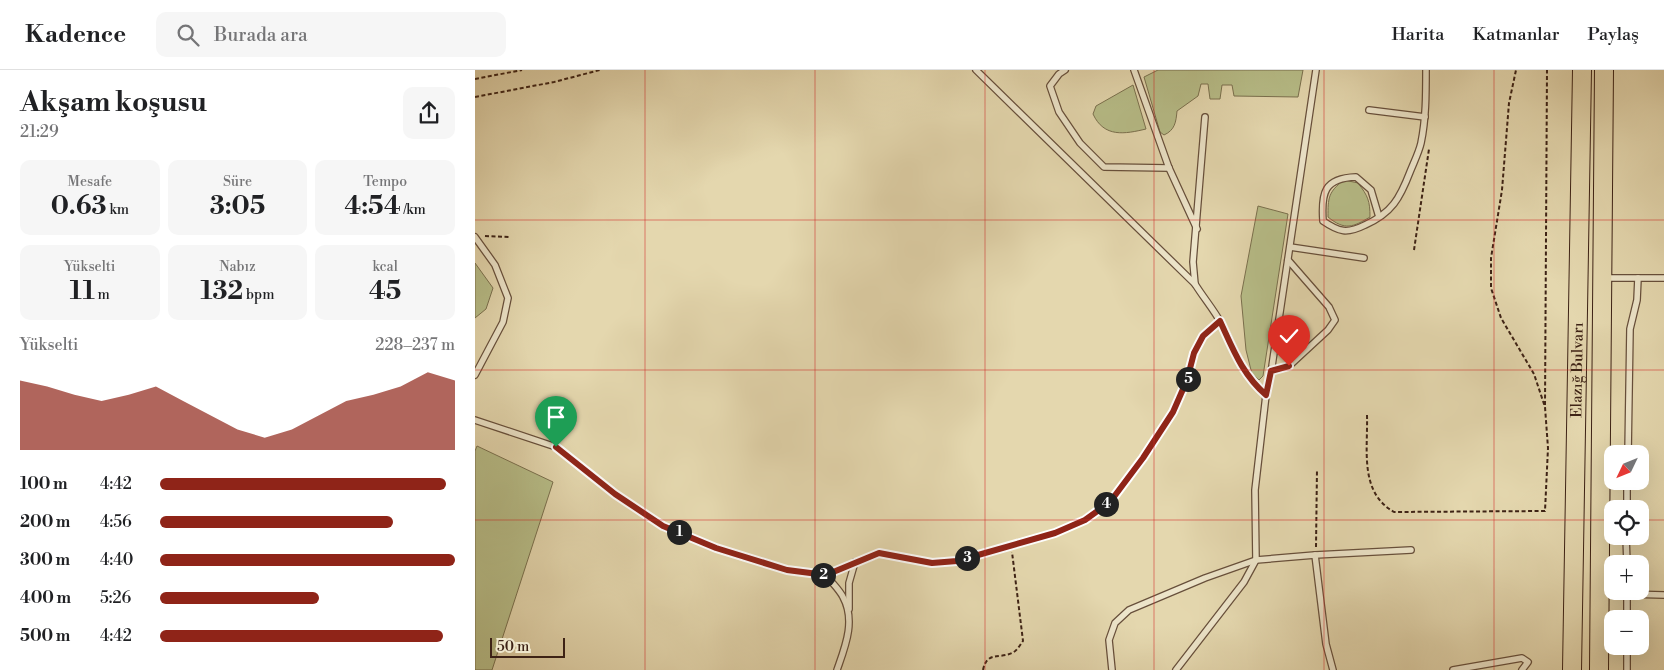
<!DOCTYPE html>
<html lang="tr">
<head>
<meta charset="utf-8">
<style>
  :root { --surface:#fff; --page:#f6f6f6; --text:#202124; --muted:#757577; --line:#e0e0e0; --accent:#8f2418 }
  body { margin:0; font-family:"Libre Bodoni",serif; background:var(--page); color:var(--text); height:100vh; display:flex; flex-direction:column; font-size:19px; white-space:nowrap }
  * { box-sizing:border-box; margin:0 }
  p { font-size:16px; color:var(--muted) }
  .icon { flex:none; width:28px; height:28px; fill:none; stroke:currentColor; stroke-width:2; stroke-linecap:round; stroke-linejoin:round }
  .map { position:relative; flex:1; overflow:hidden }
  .details { display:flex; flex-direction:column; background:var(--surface); width:475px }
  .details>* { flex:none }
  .needle { width:32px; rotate:227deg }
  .tools { position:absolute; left:1129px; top:375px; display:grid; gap:10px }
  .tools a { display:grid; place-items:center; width:45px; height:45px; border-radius:10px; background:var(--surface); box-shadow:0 5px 20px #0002; font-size:25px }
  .scale { position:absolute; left:15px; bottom:12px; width:75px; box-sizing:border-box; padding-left:5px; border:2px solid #3d2215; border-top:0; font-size:14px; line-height:18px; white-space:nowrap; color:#3d2215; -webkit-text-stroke:4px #ede5ca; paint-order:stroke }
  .pin { position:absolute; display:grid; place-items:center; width:42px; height:42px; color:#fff; margin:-51px -21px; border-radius:50% 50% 50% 0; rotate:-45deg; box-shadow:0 0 5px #0007 }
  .pin .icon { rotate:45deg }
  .km { position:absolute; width:25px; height:25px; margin:-12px; border-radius:50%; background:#222; color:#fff; font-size:14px; line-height:25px; text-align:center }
  .round { display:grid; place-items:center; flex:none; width:52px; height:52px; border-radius:10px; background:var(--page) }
  .head { display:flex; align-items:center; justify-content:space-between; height:85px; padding:0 20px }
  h1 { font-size:28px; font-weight:700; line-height:38px }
  .stats { display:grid; grid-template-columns:repeat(3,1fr); gap:8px; height:85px; padding:5px 20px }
  .stats div { display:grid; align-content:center; border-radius:10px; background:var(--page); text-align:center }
  .stats b { font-size:25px; font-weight:700 }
  .stats small { font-size:14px; font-weight:400 }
  .stats p { font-size:14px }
  .chart { height:140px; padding:10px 20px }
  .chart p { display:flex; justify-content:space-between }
  .chart svg { width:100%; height:90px; margin-top:5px; fill:var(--accent); opacity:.7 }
  ul { padding:0 20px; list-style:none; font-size:16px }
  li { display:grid; grid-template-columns:80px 60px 1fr; align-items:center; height:38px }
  li i { height:12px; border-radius:6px; background:var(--accent) }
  header { display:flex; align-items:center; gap:30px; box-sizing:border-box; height:70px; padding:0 25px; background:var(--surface); border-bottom:1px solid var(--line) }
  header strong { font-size:24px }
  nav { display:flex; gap:28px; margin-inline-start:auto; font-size:18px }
  .search { width:350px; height:45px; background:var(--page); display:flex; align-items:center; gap:12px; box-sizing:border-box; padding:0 18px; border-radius:10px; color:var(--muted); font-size:19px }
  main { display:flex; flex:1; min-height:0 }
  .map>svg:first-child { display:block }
  .green { fill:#b7bd88; stroke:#7a704e }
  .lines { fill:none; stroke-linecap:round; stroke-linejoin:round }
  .lane-casing { stroke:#674f3b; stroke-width:8 }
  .primary-casing { stroke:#3d2215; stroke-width:20 }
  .path { stroke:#3d2215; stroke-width:2; stroke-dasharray:4 2.5; stroke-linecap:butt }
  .lane { stroke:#ede5ca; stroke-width:5.5 }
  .primary { stroke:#e4d7ae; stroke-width:18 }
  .route-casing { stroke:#fff; stroke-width:10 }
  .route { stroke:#8f2418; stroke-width:6 }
  .grid { fill:none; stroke:#d62828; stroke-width:1; stroke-opacity:0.55 }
  .labels { text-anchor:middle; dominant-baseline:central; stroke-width:5; stroke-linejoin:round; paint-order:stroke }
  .street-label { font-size:15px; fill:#3d2215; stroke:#ede5ca }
</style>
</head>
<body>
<header>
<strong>Kadence</strong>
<div class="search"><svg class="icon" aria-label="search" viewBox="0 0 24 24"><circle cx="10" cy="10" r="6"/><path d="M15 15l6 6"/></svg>Burada ara</div>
<nav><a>Harita</a><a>Katmanlar</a><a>Paylaş</a></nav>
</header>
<main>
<section class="details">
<div class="head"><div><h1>Akşam koşusu</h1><p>21:29</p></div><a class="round"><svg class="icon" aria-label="share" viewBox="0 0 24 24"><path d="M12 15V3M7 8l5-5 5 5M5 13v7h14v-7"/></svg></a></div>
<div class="stats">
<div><p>Mesafe</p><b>0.63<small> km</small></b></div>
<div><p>Süre</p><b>3:05</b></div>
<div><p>Tempo</p><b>4:54<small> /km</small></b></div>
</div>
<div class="stats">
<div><p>Yükselti</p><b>11<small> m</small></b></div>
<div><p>Nabız</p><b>132<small> bpm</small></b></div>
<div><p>kcal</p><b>45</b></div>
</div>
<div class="chart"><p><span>Yükselti</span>228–237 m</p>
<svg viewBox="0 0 160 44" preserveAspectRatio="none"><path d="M0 44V10L10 13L20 17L30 20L40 17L50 13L60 20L70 27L80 34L90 38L100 34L110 27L120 20L130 17L140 13L150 6L160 10V44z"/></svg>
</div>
<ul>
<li><b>100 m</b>4:42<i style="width:97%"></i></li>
<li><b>200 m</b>4:56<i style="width:79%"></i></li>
<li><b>300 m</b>4:40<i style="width:100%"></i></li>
<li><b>400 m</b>5:26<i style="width:54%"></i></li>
<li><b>500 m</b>4:42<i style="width:96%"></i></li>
</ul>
</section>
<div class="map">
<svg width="1189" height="600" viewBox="0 0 1189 600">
  <rect width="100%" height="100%" fill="#e4d7ae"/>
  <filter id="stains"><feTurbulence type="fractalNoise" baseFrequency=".004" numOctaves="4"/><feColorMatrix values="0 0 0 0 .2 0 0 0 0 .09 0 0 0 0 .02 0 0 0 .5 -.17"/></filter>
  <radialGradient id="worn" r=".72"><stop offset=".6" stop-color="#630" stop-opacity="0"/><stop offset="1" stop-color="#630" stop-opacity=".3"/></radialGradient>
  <g class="green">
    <path d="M 683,0 L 828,0 L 823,27 L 759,26 L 757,15 L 747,15 L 745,29 L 735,29 L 733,14 L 726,14 L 723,26 L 702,41 C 701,52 700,60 689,65 L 685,62 L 669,7 Z"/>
    <path d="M 658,15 L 671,59 C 650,64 629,68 618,44 L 621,36 Z"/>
    <path d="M 869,110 L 883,113 C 893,126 895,131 895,147 C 878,157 870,161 853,147 C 853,128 853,122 869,110 Z"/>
    <polygon points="783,136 813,144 788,306 784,310 777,304 771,280 766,226"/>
    <polygon points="0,193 18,218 11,239 0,248"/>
    <polygon points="2,376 78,412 17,600 0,600 0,381"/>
  </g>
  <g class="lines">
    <g class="lane-casing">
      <g id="lane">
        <path d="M 501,0 L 720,214 C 728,227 739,240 746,253 C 761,282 766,303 791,325"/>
        <polyline points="590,0 584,4 575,16 584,42 605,73 629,97 694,98"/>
        <polyline points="659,0 694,98 722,159"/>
        <polyline points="894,40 950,47"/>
        <path d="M 904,147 L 896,120 L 881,107 C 849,108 846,123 848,151 C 864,162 872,164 890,155 C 917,143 925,128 935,102 C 939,92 944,82 946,73 C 951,49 951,24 951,0"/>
        <polyline points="0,167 20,195 33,228 28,252 0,305"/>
        <polyline points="815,177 889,188"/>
        <polyline points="1129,208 1189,208"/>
        <polyline points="720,214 718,192 730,47"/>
        <polyline points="796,301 814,296 853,260 860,250 854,237 813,190"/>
        <polyline points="0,350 81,377 140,424 188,456 241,478 312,500 351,505 405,483 457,493 482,491 580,463 609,450 635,432 668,389 698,342 712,310 719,283 728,266 745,251"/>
        <polyline points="1153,384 1155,259 1162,230 1163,208"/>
        <polyline points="1152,439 1152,411"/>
        <polyline points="1151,466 1152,494"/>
        <polyline points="840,485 851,574 858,600"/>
        <path d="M 351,505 C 356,512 364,519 368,527 C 381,551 370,577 362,600"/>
        <polyline points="1152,521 1152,549"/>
        <polyline points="1152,524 1189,525"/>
        <polyline points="374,539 374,513 380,492"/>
        <polyline points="1152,576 1152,600"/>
        <polyline points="637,600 634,570 640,553 654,540 730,508 781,490 840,485 936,480"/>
        <polyline points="701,600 769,512 781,490 780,420 791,325 797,296 841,0"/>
        <polyline points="978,600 1047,588 1053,592 1047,600"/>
      </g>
    </g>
    <g class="primary-casing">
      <g id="primary">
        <path id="s1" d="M 1097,600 L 1107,0"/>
        <polyline points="1124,600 1129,0"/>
      </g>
    </g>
    <g class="path">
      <polyline points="0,9 47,0"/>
      <polyline points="0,27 79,12 125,0"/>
      <polyline points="10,166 34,167"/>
      <polyline points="939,180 954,79"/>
      <polyline points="1070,335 1072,0"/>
      <path d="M 892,345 C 893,380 884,422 919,442 L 1070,441 L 1073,378 L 1070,337 L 1059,304 L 1026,248 L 1016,218 L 1016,188 L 1027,120 L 1034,33 L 1041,0"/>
      <polyline points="841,477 842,399"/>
      <path d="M 508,600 C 512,581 524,589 537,583 C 542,581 545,575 548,571 L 537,482"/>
    </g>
    <use href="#lane" class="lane"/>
    <use href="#primary" class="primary"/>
  </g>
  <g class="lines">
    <g class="route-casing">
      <path id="route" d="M 81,377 L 140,424 L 188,456 L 241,478 L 312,500 L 351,505 L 404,483 L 457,493 L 482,491 L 580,463 L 610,450 L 635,432 L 668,388 L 698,342 L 712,310 L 719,283 L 728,266 L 745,251 C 758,279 767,304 791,325 L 796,301 L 814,296"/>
    </g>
    <use href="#route" class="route"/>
  </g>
  <path class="grid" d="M 170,0 L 170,600M 340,0 L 340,600M 510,0 L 510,600M 679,0 L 679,600M 849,0 L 849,600M 1019,0 L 1019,600M 0,150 L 1189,150M 0,300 L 1189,300M 0,450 L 1138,450M 1165,450 L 1189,450"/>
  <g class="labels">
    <g class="street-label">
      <text stroke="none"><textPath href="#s1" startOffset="300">Elazığ Bulvarı</textPath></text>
    </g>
  </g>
  <rect width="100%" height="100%" filter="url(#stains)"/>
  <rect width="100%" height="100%" fill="url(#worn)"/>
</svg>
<div class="tools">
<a><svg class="needle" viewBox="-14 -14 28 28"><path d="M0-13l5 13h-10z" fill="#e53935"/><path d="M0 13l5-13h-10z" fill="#757577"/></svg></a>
<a><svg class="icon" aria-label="locate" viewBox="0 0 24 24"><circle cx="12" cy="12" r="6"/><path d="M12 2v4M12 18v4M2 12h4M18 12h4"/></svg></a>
<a>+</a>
<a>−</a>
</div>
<div class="scale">50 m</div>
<div class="pin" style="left:81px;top:377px;background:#1e9e55"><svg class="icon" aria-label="arrive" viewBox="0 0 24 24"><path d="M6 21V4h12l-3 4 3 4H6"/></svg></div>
<div class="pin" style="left:814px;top:296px;background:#d93025"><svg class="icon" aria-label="check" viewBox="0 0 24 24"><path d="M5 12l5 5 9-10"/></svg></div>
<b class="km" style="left:204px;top:462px">1</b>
<b class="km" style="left:348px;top:505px">2</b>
<b class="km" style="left:492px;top:488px">3</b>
<b class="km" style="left:631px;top:434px">4</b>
<b class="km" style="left:713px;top:309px">5</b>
</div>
</main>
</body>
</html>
